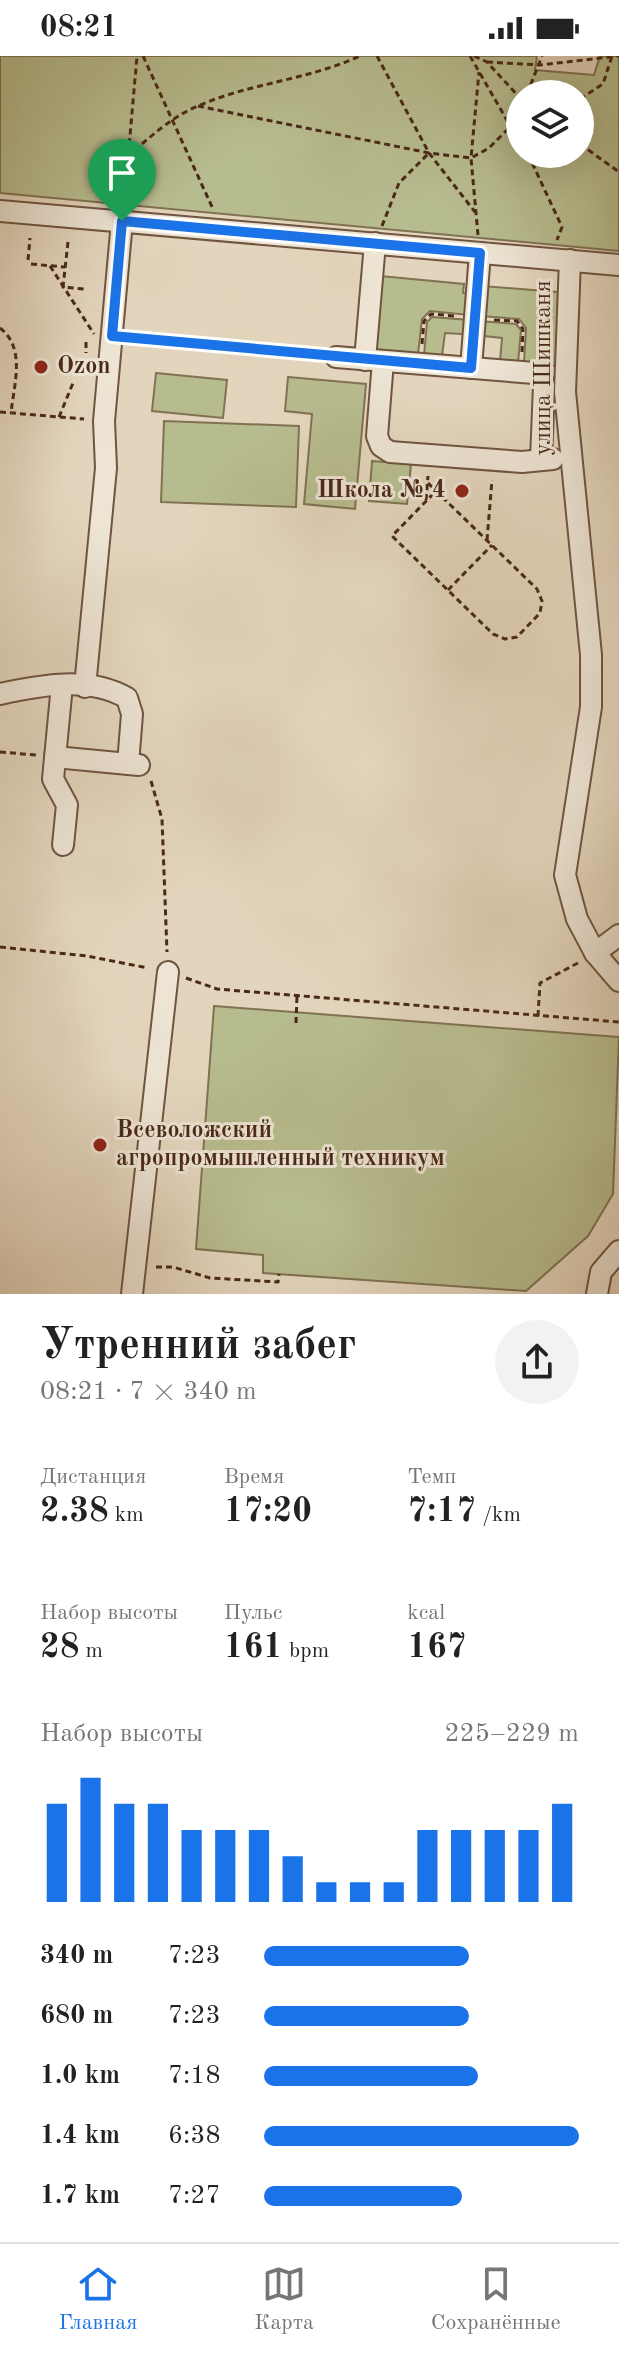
<!DOCTYPE html>
<html lang="ru">
<head>
<meta charset="utf-8">
<style>
  :root { --surface:#fff; --page:#f2f2f2; --text:#222; --muted:#767676; --line:#e0e0e0; --accent:#1a73e8 }
  body { margin:0; font-family:"Old Standard TT",serif; background:var(--page); color:var(--text); height:100vh; display:flex; flex-direction:column; font-size:30px; white-space:nowrap }
  * { box-sizing:border-box; margin:0 }
  p { font-size:26px; color:var(--muted) }
  .icon { flex:none; width:44px; height:44px; fill:none; stroke:currentColor; stroke-width:2; stroke-linecap:round; stroke-linejoin:round }
  .map { position:relative; height:1238px; overflow:hidden }
  .details { display:flex; flex-direction:column; background:var(--surface); flex:1 }
  .details>* { flex:none }
  .buttons { position:absolute; left:506px; top:24px; display:grid; gap:16px }
  .buttons a { display:grid; place-items:center; width:88px; height:88px; border-radius:50%; background:var(--surface); box-shadow:0 8px 32px #0002; font-size:40px }
  .pin { position:absolute; display:grid; place-items:center; width:68px; height:68px; color:#fff; margin:-82px -34px; border-radius:50% 50% 50% 0; rotate:-45deg; box-shadow:0 0 8px #0007 }
  .pin .icon { rotate:45deg }
  .round { display:grid; place-items:center; flex:none; width:84px; height:84px; border-radius:42px; background:var(--page) }
  .head { display:flex; align-items:center; justify-content:space-between; height:136px; padding:0 40px }
  h1 { font-size:44px; font-weight:600; line-height:60px }
  .figures { display:grid; grid-template-columns:repeat(3,1fr); gap:12px; height:136px; padding:8px 40px }
  .figures div { display:grid; align-content:center }
  .figures b { font-size:34px; font-weight:600 }
  .figures small { font-size:22px; font-weight:400 }
  .figures p { font-size:22px }
  .chart { height:224px; padding:16px 40px }
  .chart p { display:flex; justify-content:space-between }
  .chart svg { width:100%; height:144px; margin-top:8px; stroke:var(--accent); stroke-width:6 }
  ul { padding:0 40px; list-style:none; font-size:26px }
  li { display:grid; grid-template-columns:128px 96px 1fr; align-items:center; height:60px }
  li i { height:20px; border-radius:10px; background:var(--accent) }
  .status { display:flex; justify-content:space-between; align-items:center; height:56px; padding:0 40px; background:var(--surface); direction:ltr }
  .status svg { height:22px; fill:currentColor }
  .menu { display:flex; justify-content:space-around; align-items:center; height:112px; border-top:2px solid var(--line); background:var(--surface); font-size:22px; color:var(--muted) }
  .menu a { display:grid; justify-items:center; gap:4px }
  .menu .current { color:var(--accent) }
  .map>svg:first-child { display:block }
  .green { fill:#b7bc8e; stroke:#807252; stroke-width:2; fill-rule:evenodd }
  .lines { fill:none; stroke-linecap:round; stroke-linejoin:round }
  .minor-casing { stroke:#705440; stroke-width:24 }
  .path { stroke:#4a2917; stroke-width:3; stroke-dasharray:6 4; stroke-linecap:butt }
  .minor { stroke:#ede4d4; stroke-width:20 }
  .route-casing { stroke:#fff; stroke-width:16 }
  .route { stroke:#1a73e8; stroke-width:10 }
  .poi-dot { fill:#8f2418; stroke:#ede4d4; stroke-width:3 }
  .labels { text-anchor:middle; dominant-baseline:central; stroke-width:6; stroke-linejoin:round; paint-order:stroke }
  .poi-label { font-size:24px; font-weight:bold; fill:#4a2917; stroke:#ede4d4; text-anchor:start }
  .street-label { font-size:24px; fill:#4a2917; stroke:#ede4d4 }
</style>
</head>
<body>
<div class="status"><b>08:21</b><svg viewBox="0 0 49 12"><path d="M0 12V9h3v3zM5 12V6h3v6zM10 12V3h3v9zM15 12V0h3v12zM26 1h20v11H26zM47 4h2v5h-2z"/></svg></div>
<div class="map">
<svg width="619" height="1238" viewBox="0 0 619 1238">
  <rect width="100%" height="100%" fill="#e3d5bd"/>
  <filter id="stains"><feTurbulence type="fractalNoise" baseFrequency=".0025" numOctaves="4"/><feColorMatrix values="0 0 0 0 .2 0 0 0 0 .09 0 0 0 0 .02 0 0 0 .5 -.17"/></filter>
  <radialGradient id="worn" r=".72"><stop offset=".6" stop-color="#630" stop-opacity="0"/><stop offset="1" stop-color="#630" stop-opacity=".3"/></radialGradient>
  <g class="green">
    <path d="M 0,0 L 537,0 L 535,14 L 594,19 L 600,0 L 619,0 L 619,195 L 0,137 ZM 520,38 L 580,38 L 580,98 L 520,98 Z"/>
    <polygon points="380,220 464,228 463,237 471,238 469,259 430,255 422,263 418,298 374,295"/>
    <polygon points="483,230 558,236 557,310 524,307 526,272 519,263 481,260"/>
    <polygon points="432,261 469,264 468,273 462,278 445,277 442,300 424,299 427,266"/>
    <polygon points="480,265 516,268 521,274 518,307 500,305 502,282 484,280 480,274"/>
    <polygon points="156,317 227,324 223,362 152,355"/>
    <polygon points="288,321 366,328 355,453 304,448 312,358 285,355"/>
    <polygon points="164,365 299,370 296,451 161,446"/>
    <polygon points="372,405 411,408 407,448 369,445"/>
    <polygon points="214,950 619,981 613,1138 588,1180 526,1235 263,1217 263,1199 196,1193"/>
  </g>
  <g class="lines">
    <g class="minor-casing">
      <g id="minor">
        <polyline points="0,155 619,209"/>
        <polyline points="570,204 565,336 591,599 591,651 565,819 577,863 595,897 619,925"/>
        <polyline points="336,301 534,317 541,321 544,329 541,404"/>
        <polyline points="365,304 375,187"/>
        <polyline points="383,305 377,380 381,390 390,396 522,406 553,403"/>
        <polyline points="471,312 480,197"/>
        <polyline points="62,629 53,723 67,749 63,789"/>
        <polyline points="85,631 106,412 104,365 122,165"/>
        <path d="M 0,638 C 41,629 89,620 127,642 L 132,658 L 128,708"/>
        <polyline points="55,701 139,709"/>
        <polyline points="595,897 619,879"/>
        <polyline points="132,1238 168,916"/>
        <polyline points="597,1238 601,1216 619,1195"/>
      </g>
    </g>
    <g class="path">
      <polyline points="143,0 213,153"/>
      <polyline points="377,0 429,97 475,156"/>
      <polyline points="470,0 520,87"/>
      <polyline points="474,0 487,6 520,42"/>
      <polyline points="487,6 540,9 619,0"/>
      <polyline points="527,38 542,0"/>
      <polyline points="580,43 603,28 612,0"/>
      <polyline points="198,50 429,97 471,102 489,92 509,72 520,52"/>
      <polyline points="580,88 619,116"/>
      <polyline points="528,98 562,171 557,184"/>
      <path d="M 127,101 C 149,82 171,61 198,50 C 250,27 308,24 360,0"/>
      <polyline points="124,148 137,0"/>
      <polyline points="382,170 399,127 429,97"/>
      <polyline points="478,179 471,102 479,16"/>
      <polyline points="68,186 63,231 84,233"/>
      <polyline points="28,204 30,182"/>
      <polyline points="31,208 65,211"/>
      <polyline points="50,210 94,278"/>
      <polyline points="494,264 517,265 523,273 522,296"/>
      <path d="M 0,272 C 26,292 14,328 11,357"/>
      <polyline points="129,281 317,299"/>
      <polyline points="86,286 86,297"/>
      <polyline points="422,288 424,265 431,258 455,260"/>
      <polyline points="0,356 84,363"/>
      <polyline points="59,361 73,327"/>
      <polyline points="428,427 436,435 537,533 542,545 540,557 517,581 505,583 493,578 392,480 436,435"/>
      <polyline points="426,444 428,420"/>
      <polyline points="487,484 492,424"/>
      <polyline points="448,534 492,489"/>
      <polyline points="0,696 36,699"/>
      <polyline points="151,725 162,763 167,896"/>
      <polyline points="0,891 87,900 148,912"/>
      <polyline points="186,922 217,933 619,966"/>
      <polyline points="538,960 540,927 578,907"/>
      <polyline points="296,967 297,940"/>
      <polyline points="156,1211 173,1211 210,1222 278,1226 279,1218"/>
    </g>
    <use href="#minor" class="minor"/>
  </g>
  <g class="lines">
    <g class="route-casing">
      <polygon id="route" points="122,165 480,197 471,312 112,280"/>
    </g>
    <use href="#route" class="route"/>
  </g>
  <g class="poi-dot">
    <circle cx="41" cy="311" r="8"/>
    <circle cx="462" cy="435" r="8"/>
    <circle cx="100" cy="1089" r="8"/>
  </g>
  <g class="labels">
    <g class="poi-label">
      <text x="57" y="311">Ozon</text>
      <text x="446" y="435" text-anchor="end">Школа № 4</text>
      <text x="116" y="1075">Всеволожский<tspan x="116" dy="28">агропромышленный техникум</tspan></text>
    </g>
    <g class="street-label">
      <text transform="translate(544 312) rotate(-90)">улица Шишканя</text>
    </g>
  </g>
  <rect width="100%" height="100%" filter="url(#stains)"/>
  <rect width="100%" height="100%" fill="url(#worn)"/>
</svg>
<div class="buttons">
<a><svg class="icon" aria-label="layers" viewBox="0 0 24 24"><path d="M12 4l9 5-9 5-9-5zM3 14l9 5 9-5"/></svg></a>
</div>
<div class="pin" style="left:122px;top:165px;background:#1e9e55"><svg class="icon" aria-label="arrive" viewBox="0 0 24 24"><path d="M6 21V4h12l-3 4 3 4H6"/></svg></div>
</div>
<section class="details">
<div class="head"><div><h1>Утренний забег</h1><p>08:21 · 7 × 340 m</p></div><a class="round"><svg class="icon" aria-label="share" viewBox="0 0 24 24"><path d="M12 15V3M7 8l5-5 5 5M5 13v7h14v-7"/></svg></a></div>
<div class="figures">
<div><p>Дистанция</p><b>2.38<small> km</small></b></div>
<div><p>Время</p><b>17:20</b></div>
<div><p>Темп</p><b>7:17<small> /km</small></b></div>
</div>
<div class="figures">
<div><p>Набор высоты</p><b>28<small> m</small></b></div>
<div><p>Пульс</p><b>161<small> bpm</small></b></div>
<div><p>kcal</p><b>167</b></div>
</div>
<div class="chart"><p><span>Набор высоты</span>225–229 m</p>
<svg viewBox="0 0 160 44" preserveAspectRatio="none"><path d="M5 44V14M15 44V6M25 44V14M35 44V14M45 44V22M55 44V22M65 44V22M75 44V30M85 44V38M95 44V38M105 44V38M115 44V22M125 44V22M135 44V22M145 44V22M155 44V14"/></svg>
</div>
<ul>
<li><b>340 m</b>7:23<i style="width:65%"></i></li>
<li><b>680 m</b>7:23<i style="width:65%"></i></li>
<li><b>1.0 km</b>7:18<i style="width:68%"></i></li>
<li><b>1.4 km</b>6:38<i style="width:100%"></i></li>
<li><b>1.7 km</b>7:27<i style="width:63%"></i></li>
</ul>
</section>
<nav class="menu">
<a class="current"><svg class="icon" aria-label="home" viewBox="0 0 24 24"><path d="M3 11l9-7 9 7M6 9v11h12V9"/></svg>Главная</a>
<a><svg class="icon" aria-label="map" viewBox="0 0 24 24"><path d="M3 6l6-2 6 2 6-2v14l-6 2-6-2-6 2zM9 4v14M15 6v14"/></svg>Карта</a>
<a><svg class="icon" aria-label="saved" viewBox="0 0 24 24"><path d="M7 4h10v16l-5-4-5 4z"/></svg>Сохранённые</a>
</nav>
</body>
</html>
